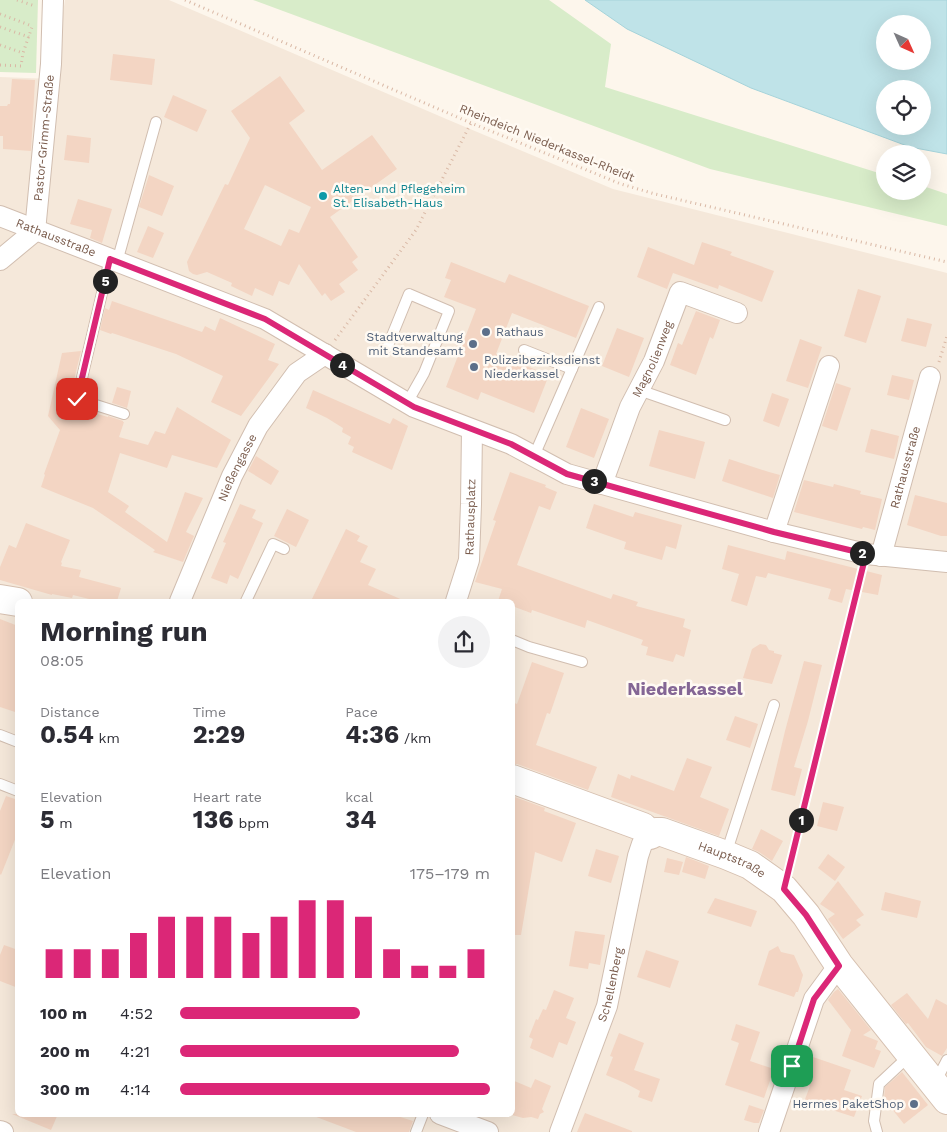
<!DOCTYPE html>
<html lang="en">
<head>
<meta charset="utf-8">
<style>
  :root { --surface:#fff; --page:#f2f2f3; --text:#2b2b33; --muted:#7c7c81; --accent:#db2777 }
  body { margin:0; font-family:"Work Sans",sans-serif; background:var(--page); color:var(--text); height:100vh; display:flex; flex-direction:column; font-size:19px; white-space:nowrap }
  * { box-sizing:border-box; margin:0 }
  p { font-size:16px; color:var(--muted) }
  .icon { flex:none; width:28px; height:28px; fill:none; stroke:currentColor; stroke-width:2; stroke-linecap:round; stroke-linejoin:round }
  .map { position:relative; flex:1; overflow:hidden }
  .sheet { position:absolute; left:15px; top:599px; width:500px; height:518px; display:flex; flex-direction:column; background:var(--surface); border-radius:8px; box-shadow:0 5px 20px #0002 }
  .sheet>* { flex:none }
  .needle { width:32px; rotate:135deg }
  .tools { position:absolute; left:876px; top:15px; display:grid; gap:10px }
  .tools a { display:grid; place-items:center; width:55px; height:55px; border-radius:50%; background:var(--surface); box-shadow:0 5px 20px #0002; font-size:25px }
  .pin { position:absolute; display:grid; place-items:center; width:42px; height:42px; color:#fff; margin:-21px; border-radius:10px; box-shadow:0 2px 8px #0006 }
  .km { position:absolute; width:25px; height:25px; margin:-12px; border-radius:50%; background:#222; color:#fff; font-size:14px; line-height:25px; text-align:center }
  .round { display:grid; place-items:center; flex:none; width:52px; height:52px; border-radius:26px; background:var(--page) }
  .overview { display:flex; align-items:center; justify-content:space-between; height:85px; padding:0 25px }
  h1 { font-size:28px; font-weight:700; line-height:38px }
  .stats { display:grid; grid-template-columns:repeat(3,1fr); gap:8px; height:85px; padding:5px 25px }
  .stats div { display:grid; align-content:center }
  .stats b { font-size:25px; font-weight:700 }
  .stats small { font-size:14px; font-weight:400 }
  .stats p { font-size:14px }
  .chart { height:140px; padding:10px 25px }
  .chart p { display:flex; justify-content:space-between }
  .chart svg { width:100%; height:90px; margin-top:5px; stroke:var(--accent); stroke-width:6 }
  ul { padding:0 25px; list-style:none; font-size:16px }
  li { display:grid; grid-template-columns:80px 60px 1fr; align-items:center; height:38px }
  li i { height:12px; border-radius:6px; background:var(--accent) }
  .map>svg:first-child { display:block }
  .residential { fill:#f5e8da; fill-rule:evenodd }
  .green { fill:#d8ecc9 }
  .water { fill:#bfe3e8; stroke:#a5d3da; fill-rule:evenodd }
  .building { fill:#f3d5c3; fill-rule:evenodd }
  .lines { fill:none; stroke-linecap:round; stroke-linejoin:round }
  .lane-casing { stroke:#d1beb0; stroke-width:12 }
  .street-casing { stroke:#d1beb0; stroke-width:22 }
  .secondary-casing { stroke:#d6c0b0; stroke-width:30 }
  .path { stroke:#d9b8a5; stroke-width:3; stroke-dasharray:1 4; stroke-linecap:butt }
  .lane { stroke:#fff; stroke-width:10 }
  .street { stroke:#fff; stroke-width:20 }
  .secondary { stroke:#fff; stroke-width:28 }
  .route-casing { stroke:#fff; stroke-width:10 }
  .route { stroke:#db2777; stroke-width:6 }
  .culture-dot { fill:#0f9aa8; stroke:#fffaf3; stroke-width:2 }
  .service-dot { fill:#5c6f8a; stroke:#fffaf3; stroke-width:2 }
  .labels { text-anchor:middle; dominant-baseline:central; stroke-width:5; stroke-linejoin:round; paint-order:stroke }
  .street-label { font-size:12px; fill:#7a5c4d; stroke:#fffaf3 }
  .culture-label { font-size:12px; fill:#0d838f; stroke:#fffaf3; text-anchor:start }
  .service-label { font-size:12px; fill:#4e5e75; stroke:#fffaf3; text-anchor:start }
  .district-label { font-size:18px; font-weight:bold; fill:#846695; stroke:#fffaf3 }
</style>
</head>
<body>
<div class="map">
<svg width="947" height="1132" viewBox="0 0 947 1132">
  <rect width="100%" height="100%" fill="#fdf6ec"/>
  <path class="residential" d="M 65,0 L 169,0 L 451,121 L 613,189 L 947,273 L 947,1132 L 0,1132 L 0,77 L 53,79 ZM 18,601 L 512,601 L 512,1114 L 18,1114 Z"/>
  <g class="green">
    <polygon points="0,0 38,0 36,73 0,72"/>
    <polygon points="253,0 549,0 611,44 605,87 885,175 885,191 922,191 923,186 947,194 947,226 710,169"/>
  </g>
  <path class="water" d="M 585,0 L 947,0 L 947,154 L 910,147 L 751,88 L 627,29 ZM 885,24 L 922,24 L 922,61 L 885,61 ZM 885,89 L 922,89 L 922,126 L 885,126 Z"/>
  <g class="building">
    <polygon points="113,54 155,59 152,85 110,80"/>
    <path d="M 280,76 L 305,111 L 289,123 L 322,170 L 372,135 L 397,169 L 330,217 L 358,257 L 352,262 L 358,270 L 339,284 L 345,292 L 331,301 L 325,293 L 322,296 L 299,264 L 289,285 L 279,281 L 273,296 L 255,288 L 252,296 L 231,286 L 232,283 L 207,272 L 197,275 L 193,274 L 189,271 L 187,262 L 225,184 L 228,185 L 250,138 L 231,111 ZM 265,185 L 311,207 L 299,233 L 289,229 L 281,246 L 244,229 Z"/>
    <polygon points="12,79 35,80 31,151 3,149 3,136 0,136 0,106 7,106 8,104 10,104"/>
    <polygon points="173,95 207,110 197,132 164,117"/>
    <polygon points="67,135 91,138 89,163 64,160"/>
    <polygon points="149,175 174,186 162,216 139,207"/>
    <polygon points="78,199 112,209 102,243 90,238 92,230 70,224"/>
    <polygon points="148,226 164,233 153,258 137,252"/>
    <polygon points="702,242 732,252 730,255 774,271 762,302 719,285 718,289 673,273 667,289 637,277 648,247 694,265"/>
    <polygon points="451,262 505,283 509,274 589,306 576,338 512,313 496,354 549,375 534,413 481,392 478,400 446,387 476,309 444,297 451,280 445,278"/>
    <polygon points="858,289 881,296 866,343 844,336"/>
    <polygon points="112,301 202,332 205,326 215,331 220,318 275,344 268,360 279,364 241,416 211,402 223,376 176,354 112,333 111,334 100,330 105,308 109,310"/>
    <polygon points="696,311 720,320 713,339 710,337 696,375 670,365 678,343 682,345"/>
    <polygon points="907,318 932,324 926,347 901,341"/>
    <polygon points="617,328 644,338 629,377 602,366"/>
    <polygon points="800,339 822,347 808,388 786,381"/>
    <polygon points="81,351 70,397 70,406 108,417 108,416 123,421 123,422 124,422 119,437 148,445 155,431 165,434 177,407 231,440 217,468 172,455 167,468 120,453 108,492 129,506 125,512 167,542 185,492 203,498 186,532 194,536 183,562 153,552 155,550 93,508 41,487 45,475 44,474 60,430 48,416 62,353"/>
    <polygon points="892,375 914,380 909,400 887,395"/>
    <polygon points="836,383 851,388 837,431 822,426"/>
    <polygon points="117,387 131,391 127,408 112,403"/>
    <polygon points="313,390 390,424 393,418 408,426 392,470 352,452 354,447 348,444 351,437 342,432 343,428 327,418 306,408"/>
    <polygon points="772,393 789,399 779,427 763,421"/>
    <polygon points="581,408 609,419 594,458 566,447"/>
    <polygon points="871,429 899,436 894,459 865,452"/>
    <polygon points="659,430 705,442 695,479 649,466"/>
    <polygon points="256,456 279,471 271,485 248,471"/>
    <polygon points="729,459 769,472 780,475 773,498 722,481"/>
    <polygon points="510,472 546,485 545,487 557,492 550,510 539,506 517,565 611,599 613,594 638,602 636,606 685,619 683,627 691,630 684,657 676,654 673,662 646,655 648,647 641,645 643,640 587,620 585,628 532,610 531,613 512,606 512,601 498,601 502,589 475,582 496,521 493,520"/>
    <polygon points="804,480 833,487 834,484 861,491 860,494 882,499 875,530 863,527 862,529 794,512"/>
    <polygon points="915,495 947,503 947,536 941,536 907,525"/>
    <polygon points="240,504 256,510 252,518 263,523 238,579 230,575 227,584 211,578 226,543 223,542"/>
    <polygon points="594,504 633,517 635,512 682,525 676,549 666,546 662,560 624,549 626,542 586,528"/>
    <polygon points="287,509 309,520 296,547 274,536"/>
    <polygon points="26,523 70,540 61,562 62,563 61,566 81,570 79,577 121,588 117,601 97,601 73,595 72,598 52,594 52,595 0,580 0,567 9,545 16,548"/>
    <polygon points="346,529 360,536 357,541 368,546 360,562 376,569 368,585 405,601 311,601"/>
    <polygon points="728,545 785,560 787,551 882,575 878,595 846,589 842,603 828,599 831,589 768,573 766,578 756,576 747,606 731,601 739,574 722,569"/>
    <polygon points="0,619 18,626 18,713 0,707"/>
    <polygon points="760,644 766,645 769,650 774,651 774,653 782,655 772,684 743,678 752,649"/>
    <polygon points="804,661 822,665 808,721 794,767 802,769 795,796 771,790 785,731"/>
    <polygon points="532,662 564,673 550,714 547,713 536,745 597,767 588,790 517,764 512,764 512,702 517,704"/>
    <polygon points="735,716 758,724 750,748 726,740"/>
    <polygon points="687,758 712,767 700,797 729,809 719,836 611,797 618,774 630,779 631,775 674,791"/>
    <polygon points="6,796 18,800 18,832 1,875 0,874 0,811"/>
    <polygon points="512,796 545,808 544,811 576,823 562,862 535,852 521,935 512,935"/>
    <polygon points="823,802 844,807 837,831 817,826"/>
    <polygon points="761,829 783,841 772,861 759,852 752,849"/>
    <polygon points="596,849 619,856 611,883 588,876"/>
    <polygon points="828,854 845,867 835,881 818,868"/>
    <polygon points="686,857 709,866 705,879 682,872"/>
    <polygon points="667,858 683,862 679,875 664,872"/>
    <polygon points="838,881 864,915 856,920 861,925 843,939 828,919 835,914 820,904"/>
    <polygon points="885,892 921,901 917,918 881,910"/>
    <polygon points="715,898 757,911 751,927 707,913"/>
    <polygon points="575,931 605,935 600,965 589,963 588,969 569,966"/>
    <polygon points="4,945 18,950 18,988 0,981 0,955"/>
    <polygon points="778,946 781,952 794,955 803,975 798,992 796,992 794,997 758,985 769,951"/>
    <polygon points="646,950 679,961 670,988 637,977"/>
    <polygon points="838,989 871,1030 863,1035 878,1041 875,1049 881,1051 874,1068 842,1056 851,1030 828,1000 834,992"/>
    <polygon points="554,990 574,998 566,1018 576,1022 567,1045 559,1042 553,1058 530,1048 533,1039 529,1037 536,1019 538,1020 543,1009 546,1010"/>
    <polygon points="907,993 928,1019 936,999 947,1005 947,1048 942,1056 926,1047 908,1023 906,1024 891,1005"/>
    <polygon points="736,1024 760,1032 750,1061 774,1069 764,1098 725,1085 739,1043 731,1040"/>
    <polygon points="619,1033 644,1043 634,1070 660,1079 652,1102 638,1097 640,1091 625,1083 606,1075 613,1057 610,1056"/>
    <polygon points="813,1057 851,1070 844,1090 862,1096 854,1117 820,1106 820,1107 804,1102 810,1086 804,1083"/>
    <polygon points="902,1072 928,1105 904,1124 884,1099 885,1087"/>
    <polygon points="535,1079 551,1086 542,1109 544,1112 540,1114 538,1119 531,1117 523,1118 512,1115 512,1080 531,1088"/>
    <polygon points="749,1105 764,1110 759,1123 754,1123 744,1120"/>
    <polygon points="585,1113 632,1131 632,1132 577,1132"/>
    <polygon points="12,1114 58,1114 51,1130"/>
    <polygon points="311,1114 391,1114 413,1121 409,1132 356,1132 311,1115"/>
  </g>
  <g class="lines">
    <g class="lane-casing">
      <g id="lane">
        <polyline points="110,259 77,399 124,414"/>
        <polyline points="117,262 156,122"/>
        <polyline points="387,348 409,294 449,311 424,373 407,403"/>
        <polyline points="524,350 572,369"/>
        <polyline points="639,390 725,420"/>
        <polyline points="534,456 599,307"/>
        <polyline points="246,601 273,544 284,549"/>
        <polyline points="512,640 529,647 582,662"/>
        <polyline points="0,735 18,742"/>
        <polyline points="0,784 18,791"/>
        <polyline points="726,854 774,705"/>
        <polyline points="935,1083 947,1060"/>
        <polyline points="416,1132 423,1114"/>
        <polyline points="877,1132 874,1121 879,1084 910,1055"/>
      </g>
    </g>
    <g class="street-casing">
      <g id="street">
        <path id="s1" d="M 0,216 L 265,319 L 414,407 L 511,444 L 567,474 L 774,532 L 866,554 L 947,562"/>
        <path id="s2" d="M 0,260 L 35,231 L 51,64 L 53,0"/>
        <path id="s3" d="M 602,484 L 630,407 L 654,361 L 680,292 L 737,313"/>
        <polyline points="774,532 829,366"/>
        <path id="s4" d="M 881,556 L 930,377"/>
        <path id="s5" d="M 180,601 L 232,476 L 258,426 L 297,373 L 325,354"/>
        <path id="s6" d="M 456,601 L 469,560 L 471,504 L 472,430"/>
        <polyline points="440,1114 488,1132"/>
        <polyline points="0,1131 3,1132"/>
        <path id="s7" d="M 560,1132 L 607,1006 L 638,856 L 642,844 L 650,835"/>
        <polyline points="769,1132 814,999 839,965"/>
      </g>
    </g>
    <g class="secondary-casing">
      <g id="secondary">
        <polyline points="0,599 18,602"/>
        <path id="s8" d="M 512,779 L 643,827 L 650,835 L 656,832 L 662,832 L 726,855 L 750,865 L 784,889 L 806,915 L 839,965 L 947,1100"/>
      </g>
    </g>
    <g class="path">
      <polyline points="17,0 35,6"/>
      <polyline points="185,0 471,123 621,184 655,194 947,262"/>
      <polyline points="0,14 32,26"/>
      <polyline points="0,27 29,37"/>
      <polyline points="0,45 23,53"/>
      <polyline points="0,65 21,66 23,53 32,27"/>
      <polyline points="335,340 416,230 471,123"/>
      <polyline points="939,362 947,336"/>
      <polyline points="789,867 862,572"/>
    </g>
    <use href="#lane" class="lane"/>
    <use href="#street" class="street"/>
    <use href="#secondary" class="secondary"/>
  </g>
  <g class="lines">
    <g class="route-casing">
      <polyline id="route" points="77,399 110,259 265,319 414,407 511,444 567,474 774,532 866,554 784,889 806,915 839,966 814,999 792,1066"/>
    </g>
    <use href="#route" class="route"/>
  </g>
  <circle class="culture-dot" cx="323" cy="196" r="5"/>
  <g class="service-dot">
    <circle cx="486" cy="332" r="5"/>
    <circle cx="473" cy="344" r="5"/>
    <circle cx="474" cy="367" r="5"/>
    <circle cx="914" cy="1104" r="5"/>
  </g>
  <g class="labels">
    <g class="street-label">
      <text stroke="none"><textPath href="#s2" startOffset="139">Pastor-Grimm-Straße</textPath></text>
      <text transform="translate(547 143) rotate(22)">Rheindeich Niederkassel-Rheidt</text>
      <text stroke="none"><textPath href="#s1" startOffset="60">Rathausstraße</textPath></text>
      <text stroke="none"><textPath href="#s3" startOffset="135">Magnolienweg</textPath></text>
      <text stroke="none"><textPath href="#s4" startOffset="92">Rathausstraße</textPath></text>
      <text stroke="none"><textPath href="#s5" startOffset="145">Nießengasse</textPath></text>
      <text stroke="none"><textPath href="#s6" startOffset="86">Rathausplatz</textPath></text>
      <text stroke="none"><textPath href="#s8" startOffset="238">Hauptstraße</textPath></text>
      <text stroke="none"><textPath href="#s7" startOffset="156">Schellenberg</textPath></text>
    </g>
    <g class="culture-label">
      <text x="333" y="189">Alten- und Pflegeheim<tspan x="333" dy="14">St. Elisabeth-Haus</tspan></text>
    </g>
    <g class="service-label">
      <text x="496" y="332">Rathaus</text>
      <text x="463" y="337" text-anchor="end">Stadtverwaltung<tspan x="463" dy="14">mit Standesamt</tspan></text>
      <text x="484" y="360">Polizeibezirksdienst<tspan x="484" dy="14">Niederkassel</tspan></text>
      <text x="904" y="1104" text-anchor="end">Hermes PaketShop</text>
    </g>
    <g class="district-label">
      <text x="685" y="688">Niederkassel</text>
    </g>
  </g>
</svg>
<div class="tools">
<a><svg class="needle" viewBox="-14 -14 28 28"><path d="M0-13l5 13h-10z" fill="#e53935"/><path d="M0 13l5-13h-10z" fill="#7c7c81"/></svg></a>
<a><svg class="icon" aria-label="locate" viewBox="0 0 24 24"><circle cx="12" cy="12" r="6"/><path d="M12 2v4M12 18v4M2 12h4M18 12h4"/></svg></a>
<a><svg class="icon" aria-label="layers" viewBox="0 0 24 24"><path d="M12 4l9 5-9 5-9-5zM3 14l9 5 9-5"/></svg></a>
</div>
<div class="pin" style="left:792px;top:1066px;background:#1e9e55"><svg class="icon" aria-label="arrive" viewBox="0 0 24 24"><path d="M6 21V4h12l-3 4 3 4H6"/></svg></div>
<div class="pin" style="left:77px;top:399px;background:#d93025"><svg class="icon" aria-label="check" viewBox="0 0 24 24"><path d="M5 12l5 5 9-10"/></svg></div>
<b class="km" style="left:801px;top:820px">1</b>
<b class="km" style="left:862px;top:553px">2</b>
<b class="km" style="left:594px;top:481px">3</b>
<b class="km" style="left:342px;top:365px">4</b>
<b class="km" style="left:105px;top:281px">5</b>
<section class="sheet">
<div class="overview"><div><h1>Morning run</h1><p>08:05</p></div><a class="round"><svg class="icon" aria-label="share" viewBox="0 0 24 24"><path d="M12 15V3M7 8l5-5 5 5M5 13v7h14v-7"/></svg></a></div>
<div class="stats">
<div><p>Distance</p><b>0.54<small> km</small></b></div>
<div><p>Time</p><b>2:29</b></div>
<div><p>Pace</p><b>4:36<small> /km</small></b></div>
</div>
<div class="stats">
<div><p>Elevation</p><b>5<small> m</small></b></div>
<div><p>Heart rate</p><b>136<small> bpm</small></b></div>
<div><p>kcal</p><b>34</b></div>
</div>
<div class="chart"><p><span>Elevation</span>175–179 m</p>
<svg viewBox="0 0 160 44" preserveAspectRatio="none"><path d="M5 44V30M15 44V30M25 44V30M35 44V22M45 44V14M55 44V14M65 44V14M75 44V22M85 44V14M95 44V6M105 44V6M115 44V14M125 44V30M135 44V38M145 44V38M155 44V30"/></svg>
</div>
<ul>
<li><b>100 m</b>4:52<i style="width:58%"></i></li>
<li><b>200 m</b>4:21<i style="width:90%"></i></li>
<li><b>300 m</b>4:14<i style="width:100%"></i></li>
</ul>
</section>
</div>
</body>
</html>
